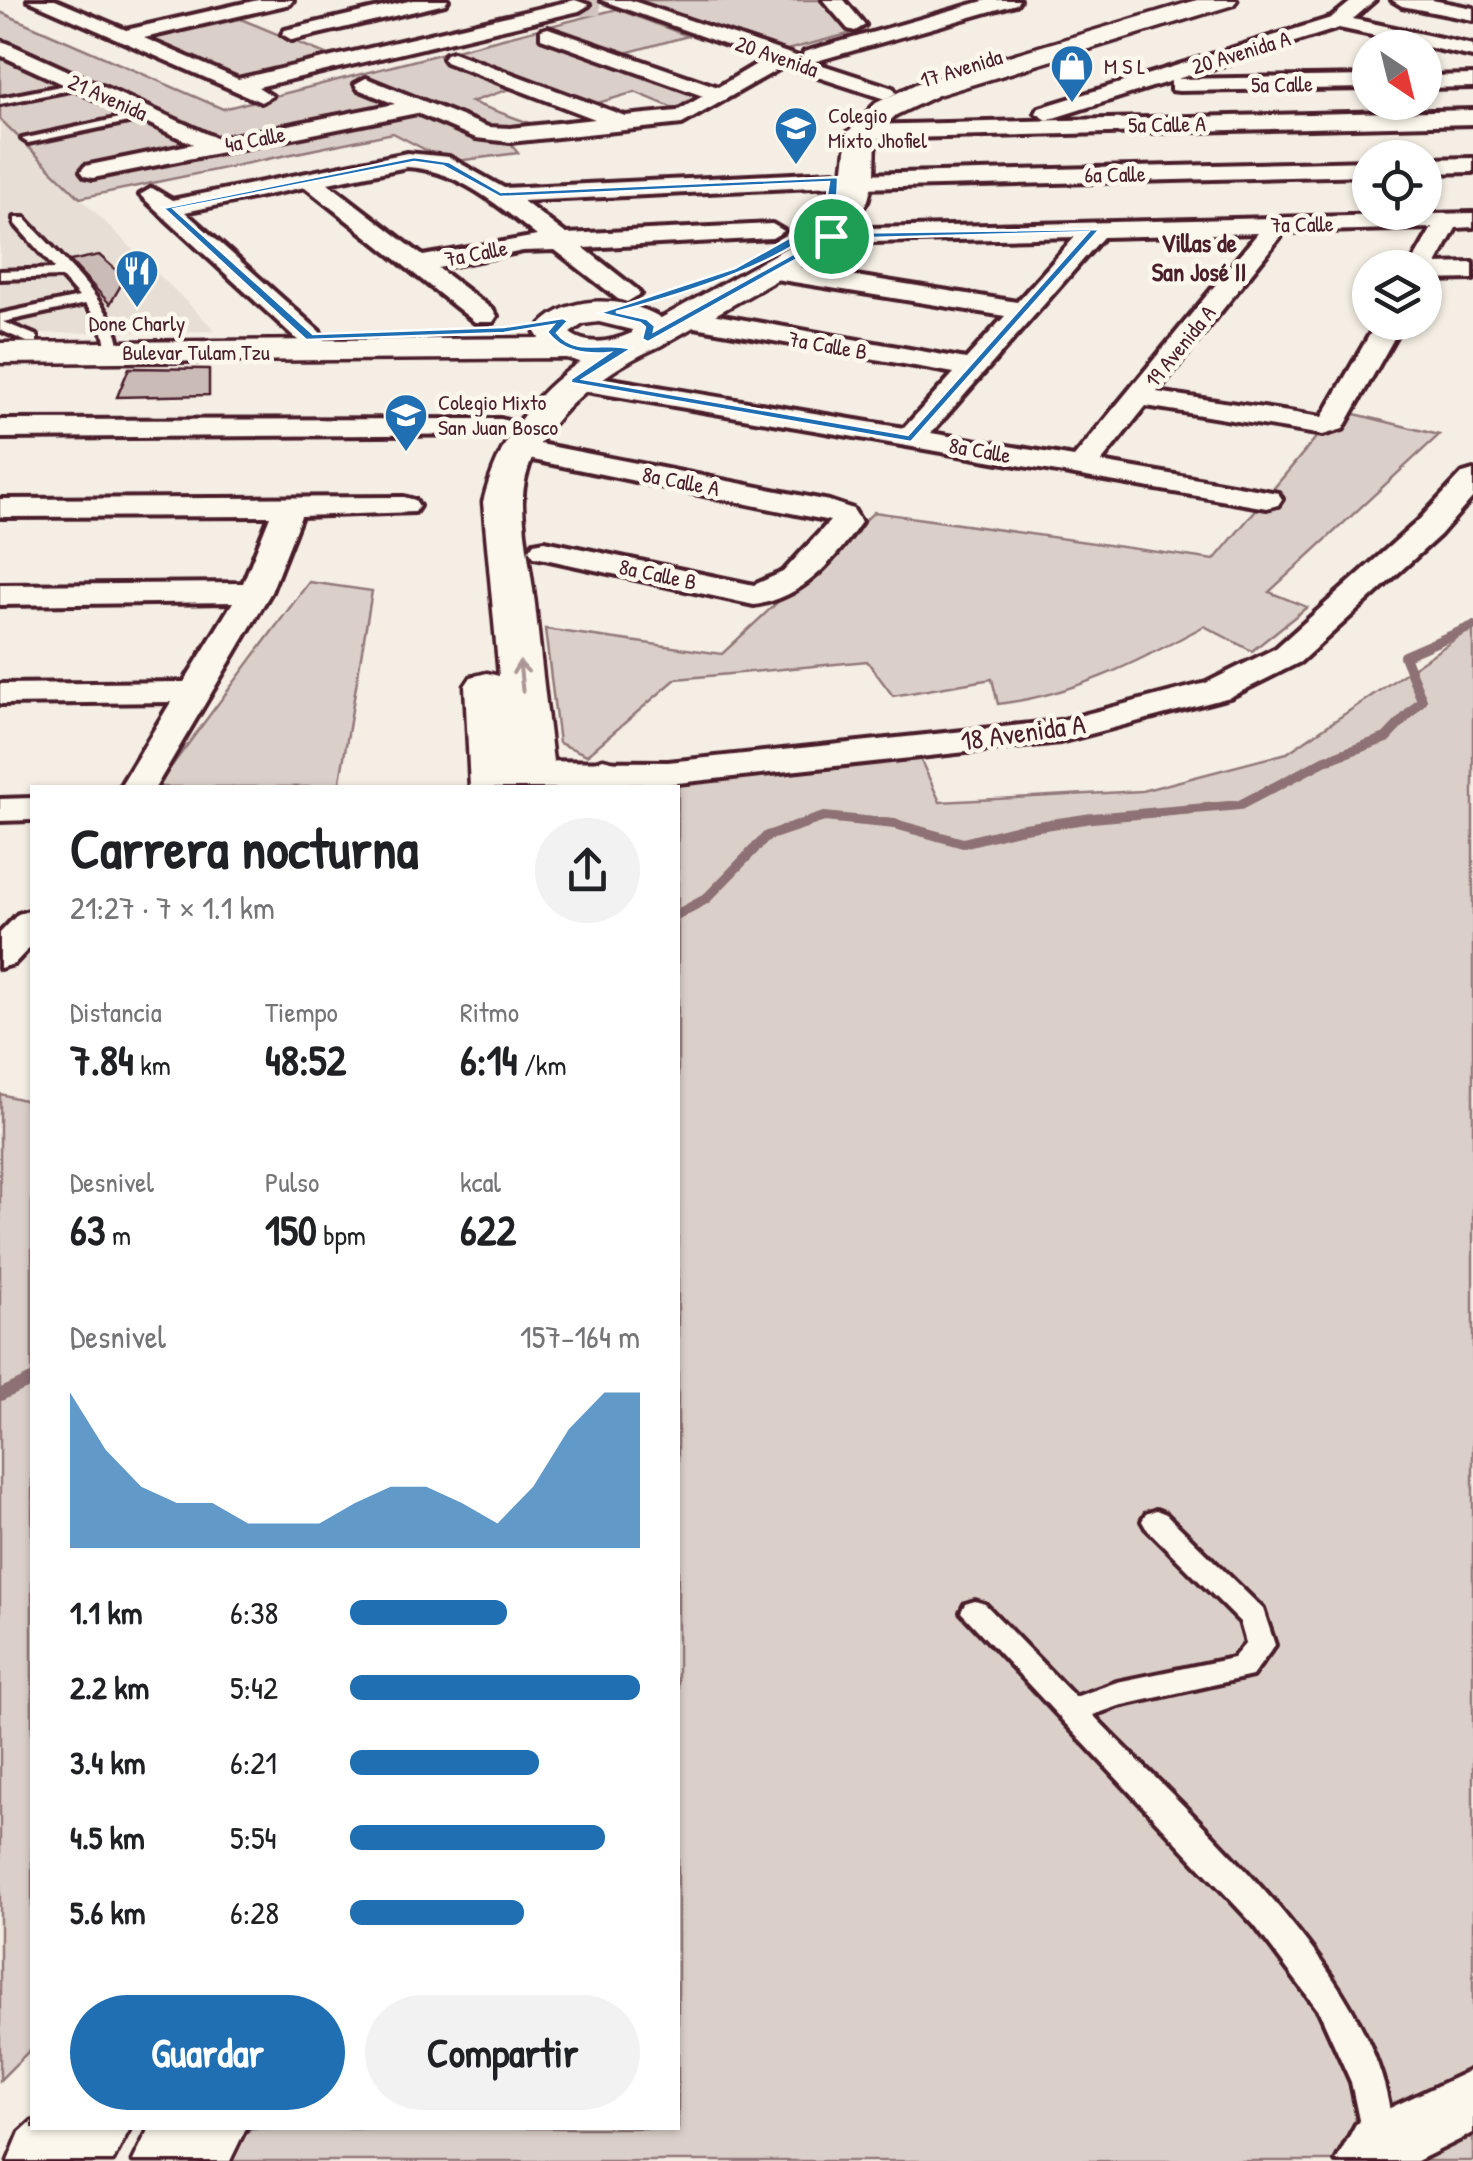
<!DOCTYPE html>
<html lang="es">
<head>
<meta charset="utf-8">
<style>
  :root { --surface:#fff; --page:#f2f2f2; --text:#202124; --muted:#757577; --accent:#1f6fb2 }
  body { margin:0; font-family:"Patrick Hand",sans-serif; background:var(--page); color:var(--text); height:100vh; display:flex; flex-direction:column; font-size:38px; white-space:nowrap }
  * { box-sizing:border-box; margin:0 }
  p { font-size:32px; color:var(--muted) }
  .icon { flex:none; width:55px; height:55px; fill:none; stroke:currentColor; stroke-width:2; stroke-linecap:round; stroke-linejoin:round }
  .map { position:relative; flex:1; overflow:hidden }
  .drawer { position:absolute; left:30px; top:785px; width:650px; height:1345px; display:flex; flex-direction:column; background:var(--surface); border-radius:0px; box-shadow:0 2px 8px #0004 }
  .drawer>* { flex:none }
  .needle { width:65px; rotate:145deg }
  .fabs { position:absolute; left:1352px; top:30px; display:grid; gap:20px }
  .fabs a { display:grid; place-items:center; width:90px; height:90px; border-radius:50%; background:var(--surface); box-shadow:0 2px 8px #0004; font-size:50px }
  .pin { position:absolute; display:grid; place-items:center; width:85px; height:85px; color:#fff; margin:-42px; border:5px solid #fff; border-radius:50%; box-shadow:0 2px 10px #0007 }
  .round { display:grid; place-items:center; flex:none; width:105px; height:105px; border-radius:52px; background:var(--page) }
  .head { display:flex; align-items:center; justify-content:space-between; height:170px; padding:0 40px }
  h1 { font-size:55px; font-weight:700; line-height:75px }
  .figures { display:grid; grid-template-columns:repeat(3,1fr); gap:15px; height:170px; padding:10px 40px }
  .figures div { display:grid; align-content:center }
  .figures b { font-size:42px; font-weight:700 }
  .figures small { font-size:28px; font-weight:400 }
  .figures p { font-size:28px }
  .chart { height:280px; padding:20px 40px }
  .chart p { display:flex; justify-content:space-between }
  .chart svg { width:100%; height:180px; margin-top:10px; fill:var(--accent); opacity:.7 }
  .primary-button { display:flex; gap:20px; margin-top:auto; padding:20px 40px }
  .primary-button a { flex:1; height:115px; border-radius:60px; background:var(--accent); color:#fff; font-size:40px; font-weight:700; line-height:115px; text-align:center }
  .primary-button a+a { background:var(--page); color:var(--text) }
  ul { padding:0 40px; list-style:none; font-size:32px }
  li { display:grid; grid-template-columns:160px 120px 1fr; align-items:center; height:75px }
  li i { height:25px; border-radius:12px; background:var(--accent) }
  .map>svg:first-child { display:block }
  .built { fill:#e7dfd6 }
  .green { fill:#dbd0c9; stroke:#92787a; stroke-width:2.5 }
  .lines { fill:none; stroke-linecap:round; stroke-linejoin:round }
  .stream-far1 { stroke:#8d7174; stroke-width:10 }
  .stream { stroke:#8d7174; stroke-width:12 }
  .building { fill:#cabbb6; stroke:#4a1f2b; stroke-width:2.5 }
  .minor-tunnel { stroke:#d2c5bf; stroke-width:22; stroke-dasharray:22 11; stroke-linecap:butt }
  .service-casing { stroke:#4a1f2b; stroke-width:8 }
  .minor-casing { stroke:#4a1f2b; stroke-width:8 }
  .secondary-casing { stroke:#4a1f2b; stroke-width:7 }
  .service { fill:#fbf7ec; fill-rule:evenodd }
  .minor { fill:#fbf7ec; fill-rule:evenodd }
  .secondary { fill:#fbf7ec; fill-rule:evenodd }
  .oneway { stroke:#ab9695 }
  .route { fill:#1f6fb2; stroke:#fff; stroke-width:2.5; fill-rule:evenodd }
  .labels { text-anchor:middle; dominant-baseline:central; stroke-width:9; stroke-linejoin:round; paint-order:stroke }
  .far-street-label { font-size:22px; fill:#4a1f2b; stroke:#fbf7ec }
  .far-poi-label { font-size:22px; fill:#4a1f2b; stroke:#fbf7ec; text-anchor:start }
  .far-neighbourhood-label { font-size:25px; font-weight:bold; fill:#4a1f2b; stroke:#fbf7ec }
  .street-label { font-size:28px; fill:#4a1f2b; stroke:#fbf7ec }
</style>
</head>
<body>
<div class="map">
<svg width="1473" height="2161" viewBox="0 0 1473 2161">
  <rect width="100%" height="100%" fill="#f4eee4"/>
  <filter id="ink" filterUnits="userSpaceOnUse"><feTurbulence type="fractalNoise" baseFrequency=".01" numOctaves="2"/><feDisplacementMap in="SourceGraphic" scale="20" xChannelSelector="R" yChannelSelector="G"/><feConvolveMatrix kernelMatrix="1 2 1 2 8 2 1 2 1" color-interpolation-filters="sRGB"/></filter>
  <g filter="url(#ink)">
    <polygon class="built" points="0,119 216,331 0,334"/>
    <g class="green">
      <polygon points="631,0 826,0 856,32 779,52"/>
      <polygon points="617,9 688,36 599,60 709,96 678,110 635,92 581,108 524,84 471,102 543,128 500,132 518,153 449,162 393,133 80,198 0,119 0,12 223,109"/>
      <polygon points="231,15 335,58 241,79 137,36"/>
      <path d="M 1339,410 L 1439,435 L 1269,592 L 1307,607 L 1252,651 L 1204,626 C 1138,662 1073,695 998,704 L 992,679 L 893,696 L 867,661 L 676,679 L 587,755 L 559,743 L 545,629 L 722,654 L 874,512 L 1214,560 Z"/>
      <polygon points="309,582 372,591 339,787 156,787"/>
      <polygon points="1473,627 1473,2161 223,2161 251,2128 678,2128 678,788 608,787 918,754 940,802 1142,791 1287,753"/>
      <polygon points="0,1094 32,1102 32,2048 0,2080"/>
    </g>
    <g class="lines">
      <polyline class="stream-far1" points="678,914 706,899 767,836 824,817 895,824 963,843 1018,829 1092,818 1240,805 1326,760 1386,738 1422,700 1404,656 1473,626"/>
      <polyline class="stream" points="0,1395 32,1380"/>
    </g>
    <g class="building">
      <polygon points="99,255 125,278 110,304 70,261"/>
      <polygon points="129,368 209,369 209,395 117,397"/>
    </g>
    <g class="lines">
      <polyline class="minor-tunnel" points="579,5 600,4"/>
      <g class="service-casing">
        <g id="service">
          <polygon points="81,82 85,87 0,104 0,98"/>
          <polygon points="148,112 152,117 28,143 22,139"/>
          <path d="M 15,218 L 25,218 C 50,247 129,318 118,355 L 106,352 C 106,331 98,320 85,304 L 3,322 L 37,336 L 37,342 L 27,342 L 0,330 L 0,314 L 79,297 L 61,277 L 0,279 L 0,271 L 55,269 L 15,224 Z"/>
          <path d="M 1156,1510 L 1166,1514 L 1263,1609 L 1275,1645 L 1252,1676 L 1119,1706 L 1093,1715 C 1191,1817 1364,1964 1389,2106 C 1392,2124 1398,2141 1391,2158 L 1383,2161 L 1367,2158 L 1351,2082 L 1319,2011 L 1255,1926 L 961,1612 L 965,1604 L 975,1601 L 985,1604 L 1075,1697 L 1117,1682 L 1233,1658 L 1246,1643 L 1240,1622 L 1146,1528 L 1142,1521 L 1146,1514 Z"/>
        </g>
      </g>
      <g class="minor-casing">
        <g id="minor">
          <polygon points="28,0 55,0 126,30 258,0 293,0 290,4 144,38 238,79 575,0 589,5 579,11 258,87 272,96 261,102"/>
          <polygon points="413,0 448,0 445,4 292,40 282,34 285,30"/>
          <polygon points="601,0 630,0 802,58 804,52 987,0 1019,0 1016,4 813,62 893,88 896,93 885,99 784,66 682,124 510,142 476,138 417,113 93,178 85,176 81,171 85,166 193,144 0,55 0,41 7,43 218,139 395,104 358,89 355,84 366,78 488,127 510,128 595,119 446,62 443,58 446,54 453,52 625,116 677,111 703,96 541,38 541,30 548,28 718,87 765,59"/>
          <polygon points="823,0 844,0 865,25 855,31 848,29"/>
          <polygon points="1353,0 1375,0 1353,19 1473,45 1473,57 1339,28 1177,79 1370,76 1370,88 1179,91 1171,90 1171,81 1047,120 1036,113 1039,108 1331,18"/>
          <polygon points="1392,0 1432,0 1473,8 1473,20 1402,6"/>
          <polygon points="1473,75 1473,87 1425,88 1425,76"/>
          <polygon points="1473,110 1473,124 862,139 851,132 862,125"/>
          <path d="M 407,153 L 449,157 L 504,188 L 834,172 L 846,179 L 834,186 L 523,201 L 566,234 L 772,224 L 784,231 L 772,238 L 584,248 L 636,289 L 640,294 L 627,302 L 618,299 L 555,250 L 523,251 L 438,268 L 493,310 L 497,316 L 493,322 L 475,322 L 305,187 L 185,212 L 319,331 L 323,337 L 319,343 L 301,343 L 140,195 L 152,188 L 172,200 ZM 407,167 C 458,170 498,205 537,236 L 423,256 L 328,183 Z"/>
          <polygon points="1473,158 1473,172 1425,173 1425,159"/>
          <polygon points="1370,161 1370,175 860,188 848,181 860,174"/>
          <path d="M 1473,213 L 1473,227 L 1456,228 L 1436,264 L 1473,263 L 1473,279 L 1425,280 L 1425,268 L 1409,268 L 1432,228 L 1284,232 L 1157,392 L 1322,417 L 1377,322 L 1403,322 L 1343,429 L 1323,435 L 1146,406 L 1101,462 L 1278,493 L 1282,499 L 1278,505 L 1267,508 L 575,389 L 561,381 L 575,373 L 904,428 L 954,373 L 683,325 L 670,317 L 683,309 L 966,359 L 1005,316 L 769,278 L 756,270 L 769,262 L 1017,302 L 1075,237 L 831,243 L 819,236 L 831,229 ZM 1258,233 L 1074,457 L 931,433 L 1103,237 Z"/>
          <polygon points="501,419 511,422 515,428 511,434 0,438 0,420"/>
          <path d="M 519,440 L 829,501 L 853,509 L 861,522 C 834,561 803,598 754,605 L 545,559 L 534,557 L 529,550 L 534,543 L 545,541 L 754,585 L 783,572 L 830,521 L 509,455 L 504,449 L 509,443 Z"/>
          <polygon points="1473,470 1473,497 1440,535 1300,662 1230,697 1060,742 668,784 495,783 482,780 477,772 482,764 495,761 668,762 1059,721 1206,683 1276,648 1418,521 1463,473"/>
          <polygon points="404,497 415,500 419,506 415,512 301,516 271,592 155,788 119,788 171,702 0,704 0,684 184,682 233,602 0,605 0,585 243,583 270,516 0,517 0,499"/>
          <polygon points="32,798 32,820 0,821 0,799"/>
          <polygon points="32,910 32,945 14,964 0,968 0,933 18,914"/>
          <polygon points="1473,2069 1473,2133 1417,2161 1336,2161 1356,2124"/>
        </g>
      </g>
      <g class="secondary-casing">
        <g id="secondary">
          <path d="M 1197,0 L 1237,0 L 1233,5 L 938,95 L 896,115 L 876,134 L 875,174 L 868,200 L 842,243 L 660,346 C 600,372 521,431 523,505 C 524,538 531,571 535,604 C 541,662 548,720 555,778 L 603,759 L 619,763 L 626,773 L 610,788 L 470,788 L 465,686 L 471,677 L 487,673 L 499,676 L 483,502 C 497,444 531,395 580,362 L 566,358 L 0,363 L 0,343 L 539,338 L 535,332 C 562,293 623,295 661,318 L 820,229 L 842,187 L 848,132 L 876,103 L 918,83 ZM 599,322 L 632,330 L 632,333 C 611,342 588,347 570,333 L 583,324 Z"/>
          <polygon points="32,2121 32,2128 130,2128 113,2161 8,2161 20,2132"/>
          <polygon points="149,2128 246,2128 230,2161 133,2161"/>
        </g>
      </g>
      <use href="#service" class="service"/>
      <use href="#minor" class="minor"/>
      <use href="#secondary" class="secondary"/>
    </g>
    <defs><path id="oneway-shaft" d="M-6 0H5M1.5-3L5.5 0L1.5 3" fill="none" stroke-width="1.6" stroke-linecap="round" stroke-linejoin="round" transform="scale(2.5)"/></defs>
    <use class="oneway" href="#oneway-shaft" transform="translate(521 676) rotate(-96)"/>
  </g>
  <path class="route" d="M 414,157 L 449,162 L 501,192 L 838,177 C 838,185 838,200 834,208 C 808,259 669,298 616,312 L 647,319 L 655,326 L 654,331 L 831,233 L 1100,229 L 911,442 L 571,383 L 571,379 L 609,353 C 585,355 562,352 547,332 L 553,325 L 504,333 L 306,340 L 163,208 ZM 414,162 L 443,166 L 500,197 L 829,182 L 825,207 L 796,234 L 735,268 L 599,313 L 640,323 L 645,327 L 642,339 L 648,342 L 833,239 L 1088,232 L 908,435 L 583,379 L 631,349 C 608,340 576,357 557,333 L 568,321 L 563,318 L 504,327 L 313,334 L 174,209 Z"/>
  <defs>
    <g id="shop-pin" transform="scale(2.25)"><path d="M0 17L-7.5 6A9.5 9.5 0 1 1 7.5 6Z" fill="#1f6fb2" stroke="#fbf7ec"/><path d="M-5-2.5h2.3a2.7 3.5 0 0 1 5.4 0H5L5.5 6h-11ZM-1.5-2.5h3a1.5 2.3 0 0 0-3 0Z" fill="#fff"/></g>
    <g id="school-pin" transform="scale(2.25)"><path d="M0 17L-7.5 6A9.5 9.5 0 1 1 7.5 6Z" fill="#1f6fb2" stroke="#fbf7ec"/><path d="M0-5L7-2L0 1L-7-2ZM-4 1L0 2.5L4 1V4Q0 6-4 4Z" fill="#fff"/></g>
    <g id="restaurant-pin" transform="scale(2.25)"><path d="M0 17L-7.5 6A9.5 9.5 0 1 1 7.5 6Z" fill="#1f6fb2" stroke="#fbf7ec"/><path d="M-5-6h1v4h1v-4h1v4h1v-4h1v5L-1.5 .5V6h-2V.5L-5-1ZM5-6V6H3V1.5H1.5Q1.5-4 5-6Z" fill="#fff"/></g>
  </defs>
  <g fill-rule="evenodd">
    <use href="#shop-pin" x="1072" y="66"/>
    <use href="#school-pin" x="796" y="128"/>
    <use href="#restaurant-pin" x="137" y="271"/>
    <use href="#school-pin" x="406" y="415"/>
  </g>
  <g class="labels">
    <g class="far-street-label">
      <text transform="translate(1241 52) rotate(-17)">20 Avenida A</text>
      <text transform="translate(777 56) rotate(19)">20 Avenida</text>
      <text transform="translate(961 68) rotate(-17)">17 Avenida</text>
      <text transform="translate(1282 84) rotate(-1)">5a Calle</text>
      <text transform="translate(108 97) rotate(24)">21 Avenida</text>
      <text transform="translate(1167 124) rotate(-1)">5a Calle A</text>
      <text transform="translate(255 139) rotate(-11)">4a Calle</text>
      <text transform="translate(1115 174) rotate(-1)">6a Calle</text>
      <text transform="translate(1302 224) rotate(-1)">7a Calle</text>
      <text transform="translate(476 253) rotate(-11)">7a Calle</text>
      <text transform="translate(828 345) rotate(10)">7a Calle B</text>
      <text transform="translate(1180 346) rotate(-51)">19 Avenida A</text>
      <text x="196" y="352">Bulevar Tulam Tzu</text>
      <text transform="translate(980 450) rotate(10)">8a Calle</text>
      <text transform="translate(681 481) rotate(11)">8a Calle A</text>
      <text transform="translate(658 574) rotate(12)">8a Calle B</text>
    </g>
    <g class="far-poi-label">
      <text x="1104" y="66">M S L</text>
      <text x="828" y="115">Colegio<tspan x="828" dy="25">Mixto Jhofiel</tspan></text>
      <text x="137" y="323" text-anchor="middle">Done Charly</text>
      <text x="438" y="402">Colegio Mixto<tspan x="438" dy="25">San Juan Bosco</tspan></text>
    </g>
    <g class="far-neighbourhood-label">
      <text x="1199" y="243">Villas de<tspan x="1199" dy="29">San José II</tspan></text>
    </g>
    <g class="street-label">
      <text transform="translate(1023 732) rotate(-8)">18 Avenida A</text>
    </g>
  </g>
</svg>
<div class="fabs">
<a><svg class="needle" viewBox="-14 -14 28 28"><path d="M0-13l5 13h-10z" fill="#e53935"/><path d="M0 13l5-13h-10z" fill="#757577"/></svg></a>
<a><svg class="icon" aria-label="locate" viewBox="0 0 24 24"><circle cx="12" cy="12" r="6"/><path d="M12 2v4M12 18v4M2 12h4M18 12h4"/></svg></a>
<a><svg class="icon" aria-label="layers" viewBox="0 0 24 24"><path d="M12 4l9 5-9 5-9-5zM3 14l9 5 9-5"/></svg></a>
</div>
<div class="pin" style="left:831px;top:236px;background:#1e9e55"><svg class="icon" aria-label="arrive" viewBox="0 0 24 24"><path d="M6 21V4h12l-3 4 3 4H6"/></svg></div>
<section class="drawer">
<div class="head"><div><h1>Carrera nocturna</h1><p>21:27 · 7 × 1.1 km</p></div><a class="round"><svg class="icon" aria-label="share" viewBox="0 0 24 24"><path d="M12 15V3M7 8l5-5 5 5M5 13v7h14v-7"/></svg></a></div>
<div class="figures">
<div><p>Distancia</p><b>7.84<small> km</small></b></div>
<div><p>Tiempo</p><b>48:52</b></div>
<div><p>Ritmo</p><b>6:14<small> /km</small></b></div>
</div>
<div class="figures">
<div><p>Desnivel</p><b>63<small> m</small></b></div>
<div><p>Pulso</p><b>150<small> bpm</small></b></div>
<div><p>kcal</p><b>622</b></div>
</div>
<div class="chart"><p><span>Desnivel</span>157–164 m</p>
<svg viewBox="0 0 160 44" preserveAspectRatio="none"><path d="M0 44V6L10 20L20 29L30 33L40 33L50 38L60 38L70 38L80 33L90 29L100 29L110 33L120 38L130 29L140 15L150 6L160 6V44z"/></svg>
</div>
<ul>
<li><b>1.1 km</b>6:38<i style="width:54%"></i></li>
<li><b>2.2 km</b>5:42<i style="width:100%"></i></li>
<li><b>3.4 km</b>6:21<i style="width:65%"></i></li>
<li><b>4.5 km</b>5:54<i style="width:88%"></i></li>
<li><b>5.6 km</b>6:28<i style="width:60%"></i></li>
</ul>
<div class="primary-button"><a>Guardar</a><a>Compartir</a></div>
</section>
</div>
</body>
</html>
